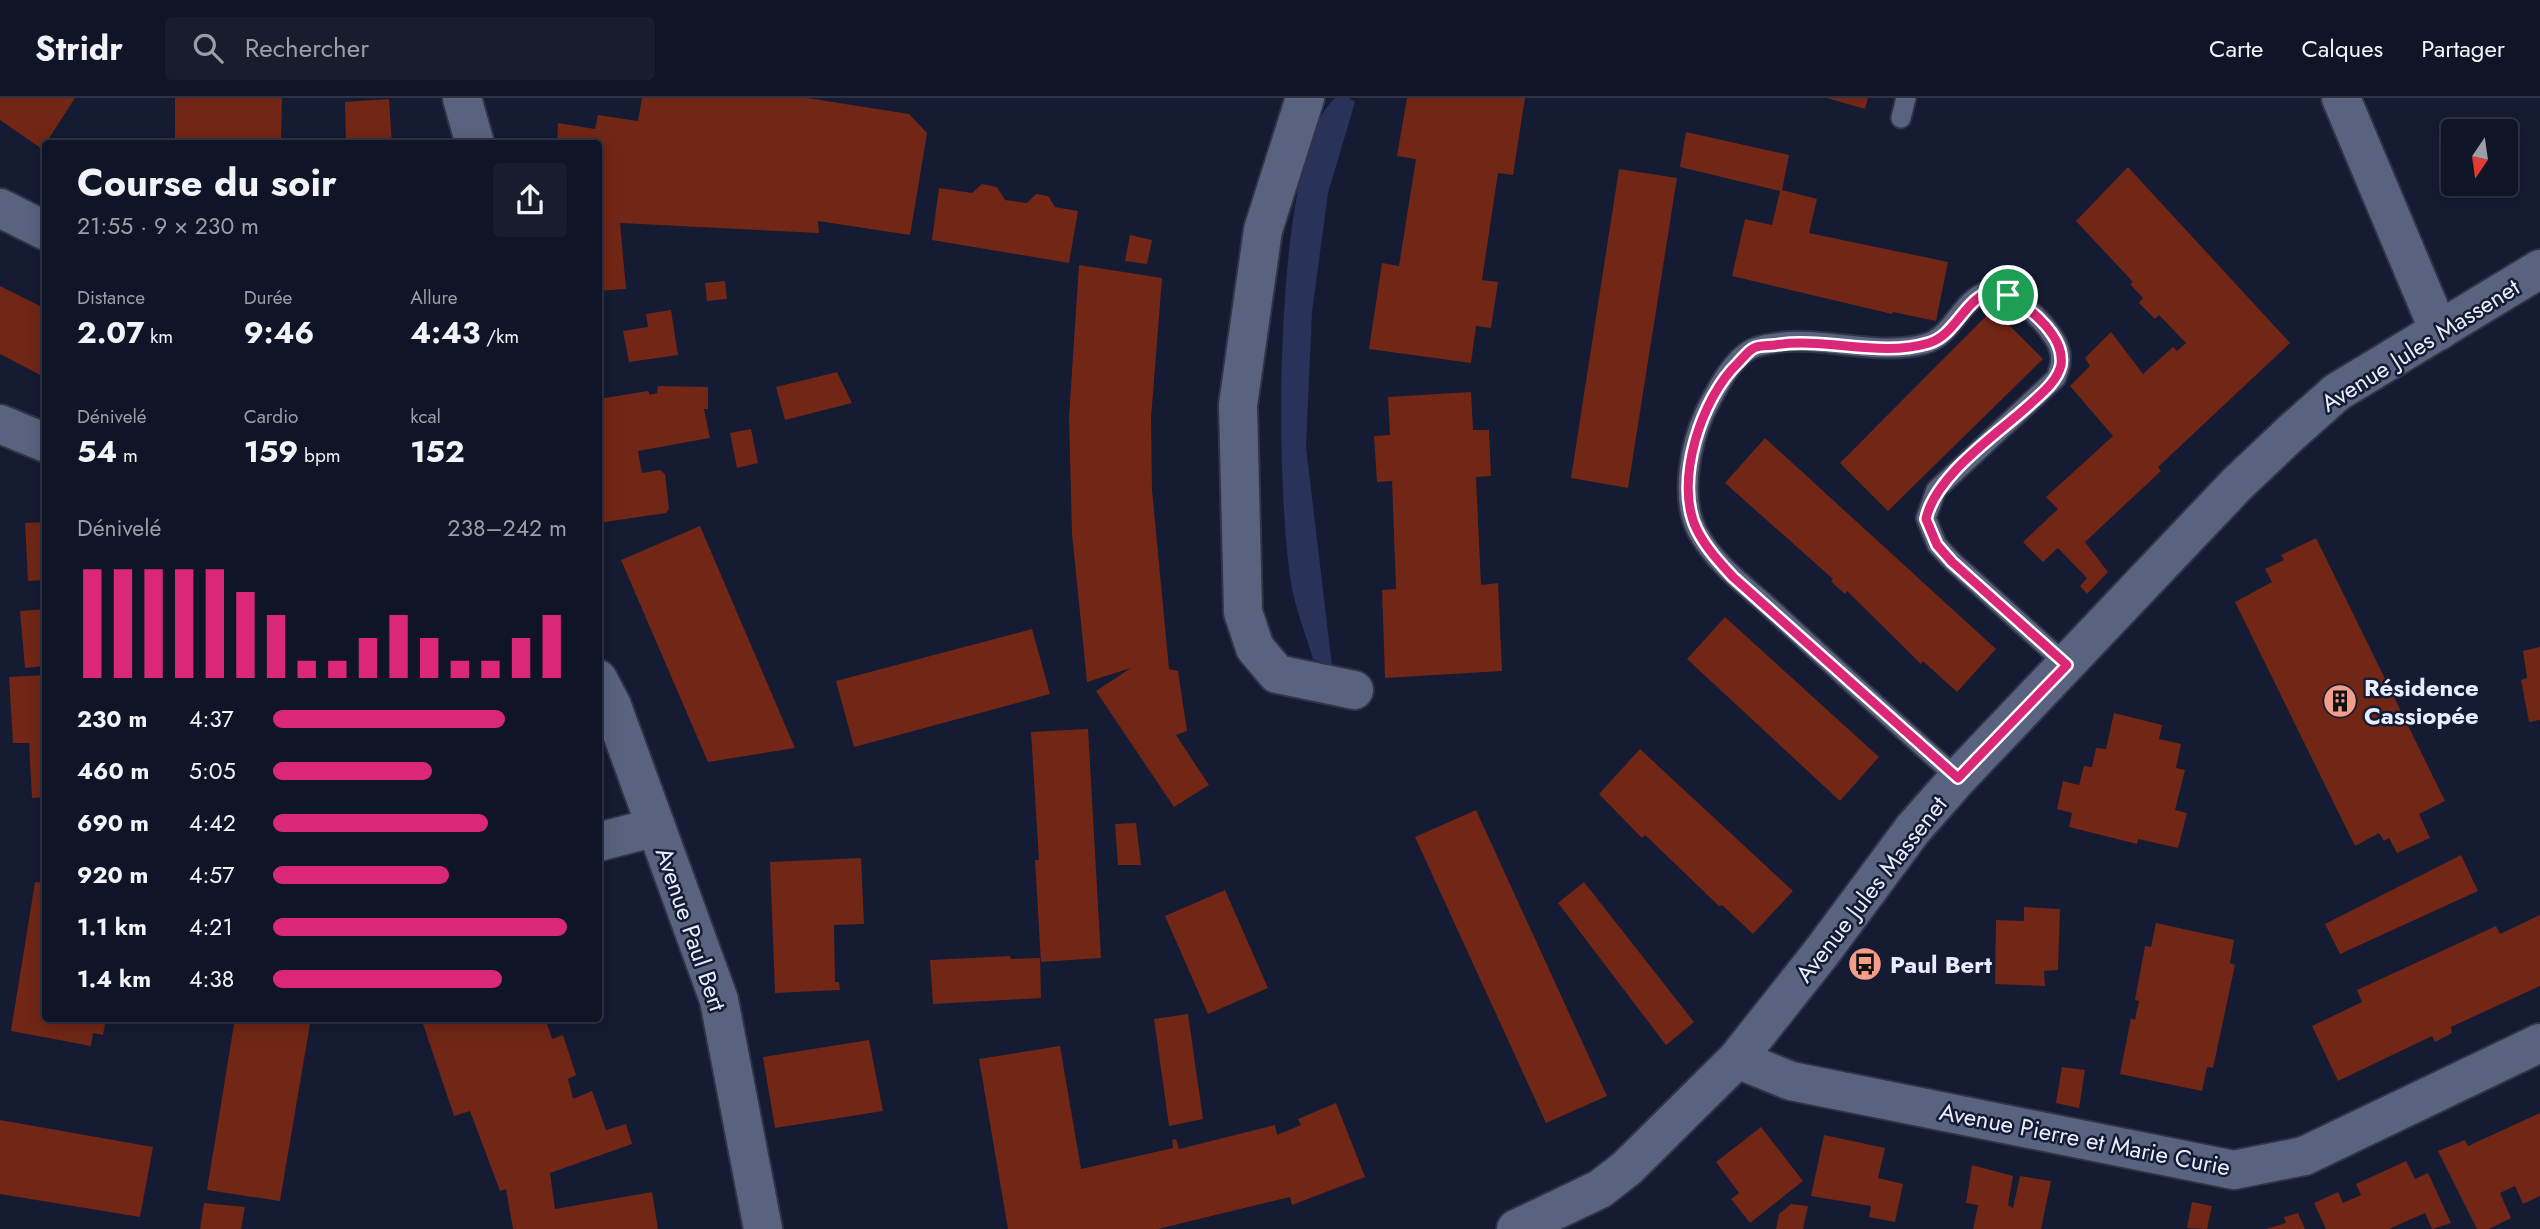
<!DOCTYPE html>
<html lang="fr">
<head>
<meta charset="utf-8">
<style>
  :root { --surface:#0f1426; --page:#181d2e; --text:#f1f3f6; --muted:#9b9ea7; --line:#2f3343; --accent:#db2777 }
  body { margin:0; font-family:Jost,sans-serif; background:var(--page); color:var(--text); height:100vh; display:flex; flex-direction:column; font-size:26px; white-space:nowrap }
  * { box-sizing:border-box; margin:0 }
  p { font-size:23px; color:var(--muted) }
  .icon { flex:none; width:38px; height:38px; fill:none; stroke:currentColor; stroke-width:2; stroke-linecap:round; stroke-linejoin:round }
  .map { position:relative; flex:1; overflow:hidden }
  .details { position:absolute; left:42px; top:42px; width:560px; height:882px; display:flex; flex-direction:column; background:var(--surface); border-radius:7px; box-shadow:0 4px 18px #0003,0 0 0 2px var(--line) }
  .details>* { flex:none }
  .needle { width:46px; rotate:193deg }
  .tools { position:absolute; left:2441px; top:21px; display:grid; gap:14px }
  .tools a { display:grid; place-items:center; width:77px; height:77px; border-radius:7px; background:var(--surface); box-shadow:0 4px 18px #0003,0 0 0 2px var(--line); font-size:35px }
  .pin { position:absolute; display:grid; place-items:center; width:60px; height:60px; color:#fff; margin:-30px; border:4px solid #fff; border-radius:50%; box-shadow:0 2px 7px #0007 }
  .round { display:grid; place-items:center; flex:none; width:74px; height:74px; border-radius:7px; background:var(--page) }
  .summary { display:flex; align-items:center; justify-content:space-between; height:119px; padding:0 35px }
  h1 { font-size:38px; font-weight:700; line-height:52px }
  .figures { display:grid; grid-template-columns:repeat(3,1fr); gap:10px; height:119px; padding:7px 35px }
  .figures div { display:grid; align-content:center }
  .figures b { font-size:30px; font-weight:700 }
  .figures small { font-size:19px; font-weight:400 }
  .figures p { font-size:19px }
  .chart { height:196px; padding:14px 35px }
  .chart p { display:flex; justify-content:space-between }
  .chart svg { width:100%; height:126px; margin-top:7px; stroke:var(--accent); stroke-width:6 }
  ul { padding:0 35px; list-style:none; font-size:23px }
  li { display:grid; grid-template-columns:112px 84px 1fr; align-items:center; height:52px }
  li i { height:18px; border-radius:9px; background:var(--accent) }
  header { display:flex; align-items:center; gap:42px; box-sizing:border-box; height:98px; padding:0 35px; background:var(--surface); border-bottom:2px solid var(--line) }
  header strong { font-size:33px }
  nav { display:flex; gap:38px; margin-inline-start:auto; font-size:24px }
  .search { width:490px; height:63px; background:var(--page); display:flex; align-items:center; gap:18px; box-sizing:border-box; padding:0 24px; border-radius:7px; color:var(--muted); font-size:26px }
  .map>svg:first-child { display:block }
  .green { fill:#293359 }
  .building { fill:#712616 }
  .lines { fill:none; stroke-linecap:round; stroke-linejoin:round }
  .service-casing { stroke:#313347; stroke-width:23 }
  .minor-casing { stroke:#313347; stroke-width:42 }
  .tertiary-casing { stroke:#313347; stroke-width:42 }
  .service { stroke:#59637f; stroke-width:19 }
  .minor { stroke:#59637f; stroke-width:38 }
  .tertiary { stroke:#59637f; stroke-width:38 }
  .route-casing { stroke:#fff; stroke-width:14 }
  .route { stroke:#db2777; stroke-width:9 }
  .labels { text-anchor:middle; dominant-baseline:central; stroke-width:5; stroke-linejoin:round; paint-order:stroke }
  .street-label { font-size:24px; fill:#e8edfe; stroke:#141b32 }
  .poi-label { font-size:24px; font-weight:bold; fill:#e8edfe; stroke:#141b32; text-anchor:start }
</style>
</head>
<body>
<header>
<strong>Stridr</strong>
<div class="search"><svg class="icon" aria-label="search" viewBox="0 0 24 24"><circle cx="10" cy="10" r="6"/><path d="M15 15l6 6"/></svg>Rechercher</div>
<nav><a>Carte</a><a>Calques</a><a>Partager</a></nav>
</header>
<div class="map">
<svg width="2540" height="1131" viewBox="0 0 2540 1131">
  <rect width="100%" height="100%" fill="#141b32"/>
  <path class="green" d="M 1335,0 L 1349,0 L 1355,4 L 1328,95 L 1312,214 L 1306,349 L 1332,568 L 1313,561 C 1307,540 1298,518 1293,495 C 1275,409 1270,58 1335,0 Z"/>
  <g class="building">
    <polygon points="0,0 75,0 42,51 0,22"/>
    <polygon points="175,0 282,0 281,46 175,46"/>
    <polygon points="642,0 807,0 909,16 927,35 910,137 818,123 819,135 620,125 626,191 598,193 598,46 557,46 558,25 595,31 598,17 638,23"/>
    <polygon points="1407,0 1525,0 1513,77 1498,75 1482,182 1498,184 1491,230 1476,228 1471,265 1369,251 1382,165 1399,168 1416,61 1397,58"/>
    <polygon points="1827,0 1868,0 1865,11"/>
    <polygon points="389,1 392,46 346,46 345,4"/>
    <polygon points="1686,34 1789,57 1782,92 1817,101 1809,135 1948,164 1936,223 1893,214 1892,216 1732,178 1745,121 1772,127 1780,93 1680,69"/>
    <polygon points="2128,69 2290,245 2158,369 2161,373 2085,444 2108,474 2087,496 2080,488 2087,480 2058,450 2043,464 2023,444 2058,411 2046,399 2113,338 2070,288 2090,268 2085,260 2111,234 2143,276 2173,249 2177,253 2186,245 2159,217 2155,221 2139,205 2143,200 2130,186 2133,184 2076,123"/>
    <polygon points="1619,71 1677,80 1628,390 1571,380"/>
    <polygon points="982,86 997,89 1005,102 1027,105 1036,96 1048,98 1055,109 1078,113 1069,165 932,142 939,90 972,95"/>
    <polygon points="1130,137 1152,142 1147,166 1125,163"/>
    <polygon points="1079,167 1162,180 1151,320 1152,392 1169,571 1178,573 1187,633 1176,637 1209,687 1174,709 1096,593 1131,570 1087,584 1072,436 1069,319"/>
    <polygon points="725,183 727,201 707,203 705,185"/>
    <polygon points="0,188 46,211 46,280 0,256"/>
    <polygon points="1993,211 2043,261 1888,413 1840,365"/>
    <polygon points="671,212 678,257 629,264 623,233 648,229 646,216"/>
    <polygon points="837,274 852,305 785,322 776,289"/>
    <polygon points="658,288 708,289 708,311 704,311 710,340 638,353 642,375 660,372 665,376 669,411 666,415 598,425 598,301 648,293 650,297 657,295"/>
    <polygon points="1471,294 1473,332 1489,332 1491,378 1476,379 1481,487 1498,485 1502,573 1385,580 1382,492 1396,491 1392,383 1377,384 1374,338 1390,337 1388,299"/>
    <polygon points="751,331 758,365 737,370 730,335"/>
    <polygon points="1765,340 1996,551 1957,594 1923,563 1921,566 1847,493 1845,496 1837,489 1831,483 1833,481 1725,385"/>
    <polygon points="46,424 46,482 28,483 25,425"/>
    <polygon points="700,428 795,650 708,664 621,462"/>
    <polygon points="2316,440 2445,703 2419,716 2430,740 2397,755 2389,740 2384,743 2379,735 2355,748 2235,504 2272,484 2265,471 2284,462 2281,457"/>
    <polygon points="46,511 46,568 25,570 20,513"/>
    <polygon points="1725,519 1879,659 1840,703 1687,561"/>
    <polygon points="1032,531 1050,596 854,649 836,583"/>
    <polygon points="2540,549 2540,622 2529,624 2521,582 2527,580 2523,553"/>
    <polygon points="46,577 46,699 32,700 29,645 13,645 9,579"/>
    <polygon points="2114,615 2162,627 2159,641 2181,646 2176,670 2185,672 2175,712 2187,715 2178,750 2138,741 2137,746 2069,729 2072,715 2057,711 2063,683 2079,687 2084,668 2092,669 2096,650 2106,651"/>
    <polygon points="1088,631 1101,860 1041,864 1035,762 1039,762 1031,634"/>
    <polygon points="1640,651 1793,793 1753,836 1722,807 1719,808 1645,737 1642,740 1599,696"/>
    <polygon points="1476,712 1607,998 1546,1025 1415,739"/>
    <polygon points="1136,725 1141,767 1118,767 1115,726"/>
    <polygon points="2461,757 2478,793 2340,856 2325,826"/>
    <polygon points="861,760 864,826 834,827 835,884 839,884 840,892 775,895 770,764"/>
    <polygon points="35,784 46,785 46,920 106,920 103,937 93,935 91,948 11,933"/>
    <polygon points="1584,784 1694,924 1666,947 1558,805"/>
    <polygon points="1225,792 1268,890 1208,916 1165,818"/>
    <polygon points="2024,809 2060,811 2058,872 2044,873 2045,888 1995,886 1996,822 2024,823"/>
    <polygon points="2540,817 2540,888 2451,929 2452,935 2435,944 2432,938 2338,983 2312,928 2362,904 2357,892 2496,828 2500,836"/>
    <polygon points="2156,825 2234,842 2230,865 2235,867 2213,970 2207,969 2202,993 2120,976 2131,920 2135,922 2139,903 2135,902 2145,848 2151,849"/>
    <polygon points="1010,858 1011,861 1040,860 1041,900 933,906 930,862"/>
    <polygon points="1188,916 1203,1021 1169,1028 1154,921"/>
    <polygon points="235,920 311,920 280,1103 207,1092"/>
    <polygon points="421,920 545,920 552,941 563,937 576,977 568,981 573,1001 592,993 606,1032 626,1026 632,1046 550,1075 555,1111 652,1094 658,1131 513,1131 506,1091 500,1093 470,1013 454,1018"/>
    <polygon points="869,942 883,1013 775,1030 763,959"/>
    <polygon points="1060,948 1081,1071 1173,1050 1172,1042 1176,1041 1179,1051 1275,1027 1277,1037 1301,1027 1298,1021 1336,1005 1365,1079 1292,1107 1290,1099 1158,1131 1008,1131 979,961"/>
    <polygon points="2062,969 2085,972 2079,1010 2056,1005"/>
    <polygon points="2540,1015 2540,1098 2523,1106 2515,1088 2500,1095 2511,1120 2489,1131 2477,1131 2438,1053 2465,1042 2468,1048"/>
    <polygon points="0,1022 153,1049 140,1119 0,1096"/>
    <polygon points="1761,1029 1803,1083 1750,1125 1731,1101 1739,1095 1716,1064"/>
    <polygon points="1824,1037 1885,1050 1878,1080 1903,1086 1895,1124 1869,1119 1871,1108 1811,1098"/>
    <polygon points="2406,1063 2415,1081 2428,1075 2451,1125 2432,1131 2425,1115 2389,1131 2326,1131 2314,1105 2338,1094 2343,1105 2361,1097 2356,1086"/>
    <polygon points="1972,1067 2013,1078 2008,1107 2013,1110 2020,1078 2051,1083 2041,1131 1973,1131 1978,1107 1966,1105"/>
    <polygon points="2192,1104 2212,1108 2207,1131 2187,1130"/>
    <polygon points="204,1105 245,1109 241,1131 200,1131"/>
    <polygon points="1791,1106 1808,1108 1803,1131 1776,1131 1779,1116"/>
    <polygon points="2298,1115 2305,1131 2266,1131 2286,1125 2284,1119"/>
  </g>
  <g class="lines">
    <g class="service-casing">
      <g id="service">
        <polyline points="1901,20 1906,0"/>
        <path d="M 1958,680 C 1898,628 1840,574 1781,520 C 1752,492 1717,470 1697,433 C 1680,399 1690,347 1705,314 C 1715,294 1733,257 1756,249 C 1811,232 1870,260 1924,246 C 1951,240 1959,206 1983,195 C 2007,183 2056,232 2060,254 C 2062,264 2059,272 2056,280 L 1936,392 L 1926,420 L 1937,447 L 1952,463 L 2067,567"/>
      </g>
    </g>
    <g class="minor-casing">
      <g id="minor">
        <polyline points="1305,0 1263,132 1238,307 1243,514 1255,550 1277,576 1354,592"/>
        <polyline points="2341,0 2439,233"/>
        <polyline points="0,110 46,133"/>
        <polyline points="0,326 46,345"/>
        <polyline points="598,744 656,729"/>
        <polyline points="1737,961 1791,983 2234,1072 2304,1058 2540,945"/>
        <polyline points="1516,1131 1600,1091 1627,1070 1737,961 1821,855 1913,731 1958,680 2237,386 2292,334 2337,294 2540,171"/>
      </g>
    </g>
    <g class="tertiary-casing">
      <g id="tertiary">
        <polyline points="462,0 475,46"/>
        <polyline points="598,581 612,608 719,902 763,1131"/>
      </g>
    </g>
    <use href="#service" class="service"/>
    <use href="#minor" class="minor"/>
    <use href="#tertiary" class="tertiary"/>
  </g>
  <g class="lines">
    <g class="route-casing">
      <path id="route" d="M 1994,192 C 2013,199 2032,212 2046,228 C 2055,239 2063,251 2061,267 C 2057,284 2041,296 2028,308 C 1996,337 1935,378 1926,421 L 1937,447 L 1952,464 L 2067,567 L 1958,680 L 1733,479 C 1720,465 1706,450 1697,432 C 1673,384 1702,299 1738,265 C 1743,260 1749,252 1754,250 C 1759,247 1769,248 1775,247 C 1826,239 1879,260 1929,245 C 1956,237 1965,199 1994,192 Z"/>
    </g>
    <use href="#route" class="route"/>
  </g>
  <defs>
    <g id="building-disc" transform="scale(1.75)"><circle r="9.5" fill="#f49e89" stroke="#141b32"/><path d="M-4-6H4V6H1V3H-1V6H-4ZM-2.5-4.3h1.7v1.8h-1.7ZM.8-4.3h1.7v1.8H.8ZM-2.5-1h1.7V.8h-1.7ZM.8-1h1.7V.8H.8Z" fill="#111"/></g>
    <g id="bus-disc" transform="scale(1.75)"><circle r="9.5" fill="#f49e89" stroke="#141b32"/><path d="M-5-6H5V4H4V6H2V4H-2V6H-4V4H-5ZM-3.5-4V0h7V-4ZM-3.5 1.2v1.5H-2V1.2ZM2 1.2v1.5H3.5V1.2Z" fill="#111"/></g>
  </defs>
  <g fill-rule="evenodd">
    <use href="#building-disc" x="2340" y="603"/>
    <use href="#bus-disc" x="1865" y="866"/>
  </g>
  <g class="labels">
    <g class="street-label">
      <text transform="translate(2420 247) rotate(-32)">Avenue Jules Massenet</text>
      <text transform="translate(1871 791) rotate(-52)">Avenue Jules Massenet</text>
      <text transform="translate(691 831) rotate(71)">Avenue Paul Bert</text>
      <text transform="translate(2085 1041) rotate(11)">Avenue Pierre et Marie Curie</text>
    </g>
    <g class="poi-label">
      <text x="2364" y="589">Résidence<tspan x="2364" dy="28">Cassiopée</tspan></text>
      <text x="1890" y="866">Paul Bert</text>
    </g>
  </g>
</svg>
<div class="tools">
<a><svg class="needle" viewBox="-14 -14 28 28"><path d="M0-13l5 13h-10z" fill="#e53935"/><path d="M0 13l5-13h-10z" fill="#9b9ea7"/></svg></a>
</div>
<div class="pin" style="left:2008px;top:197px;background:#1e9e55"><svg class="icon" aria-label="arrive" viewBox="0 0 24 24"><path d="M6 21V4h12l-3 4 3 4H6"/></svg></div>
<section class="details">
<div class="summary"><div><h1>Course du soir</h1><p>21:55 · 9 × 230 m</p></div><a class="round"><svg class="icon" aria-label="share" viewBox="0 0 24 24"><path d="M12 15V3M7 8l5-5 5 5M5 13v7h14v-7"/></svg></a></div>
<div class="figures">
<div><p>Distance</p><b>2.07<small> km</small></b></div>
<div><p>Durée</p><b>9:46</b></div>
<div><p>Allure</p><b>4:43<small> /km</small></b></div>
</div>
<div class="figures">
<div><p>Dénivelé</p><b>54<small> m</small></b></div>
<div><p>Cardio</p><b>159<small> bpm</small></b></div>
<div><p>kcal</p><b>152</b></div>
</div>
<div class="chart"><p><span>Dénivelé</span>238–242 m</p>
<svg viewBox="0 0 160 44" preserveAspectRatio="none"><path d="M5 44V6M15 44V6M25 44V6M35 44V6M45 44V6M55 44V14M65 44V22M75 44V38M85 44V38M95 44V30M105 44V22M115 44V30M125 44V38M135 44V38M145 44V30M155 44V22"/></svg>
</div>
<ul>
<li><b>230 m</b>4:37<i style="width:79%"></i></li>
<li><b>460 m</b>5:05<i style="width:54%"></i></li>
<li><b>690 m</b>4:42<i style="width:73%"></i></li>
<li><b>920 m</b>4:57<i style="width:60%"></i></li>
<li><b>1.1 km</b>4:21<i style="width:100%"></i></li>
<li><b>1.4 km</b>4:38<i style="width:78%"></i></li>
</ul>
</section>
</div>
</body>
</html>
